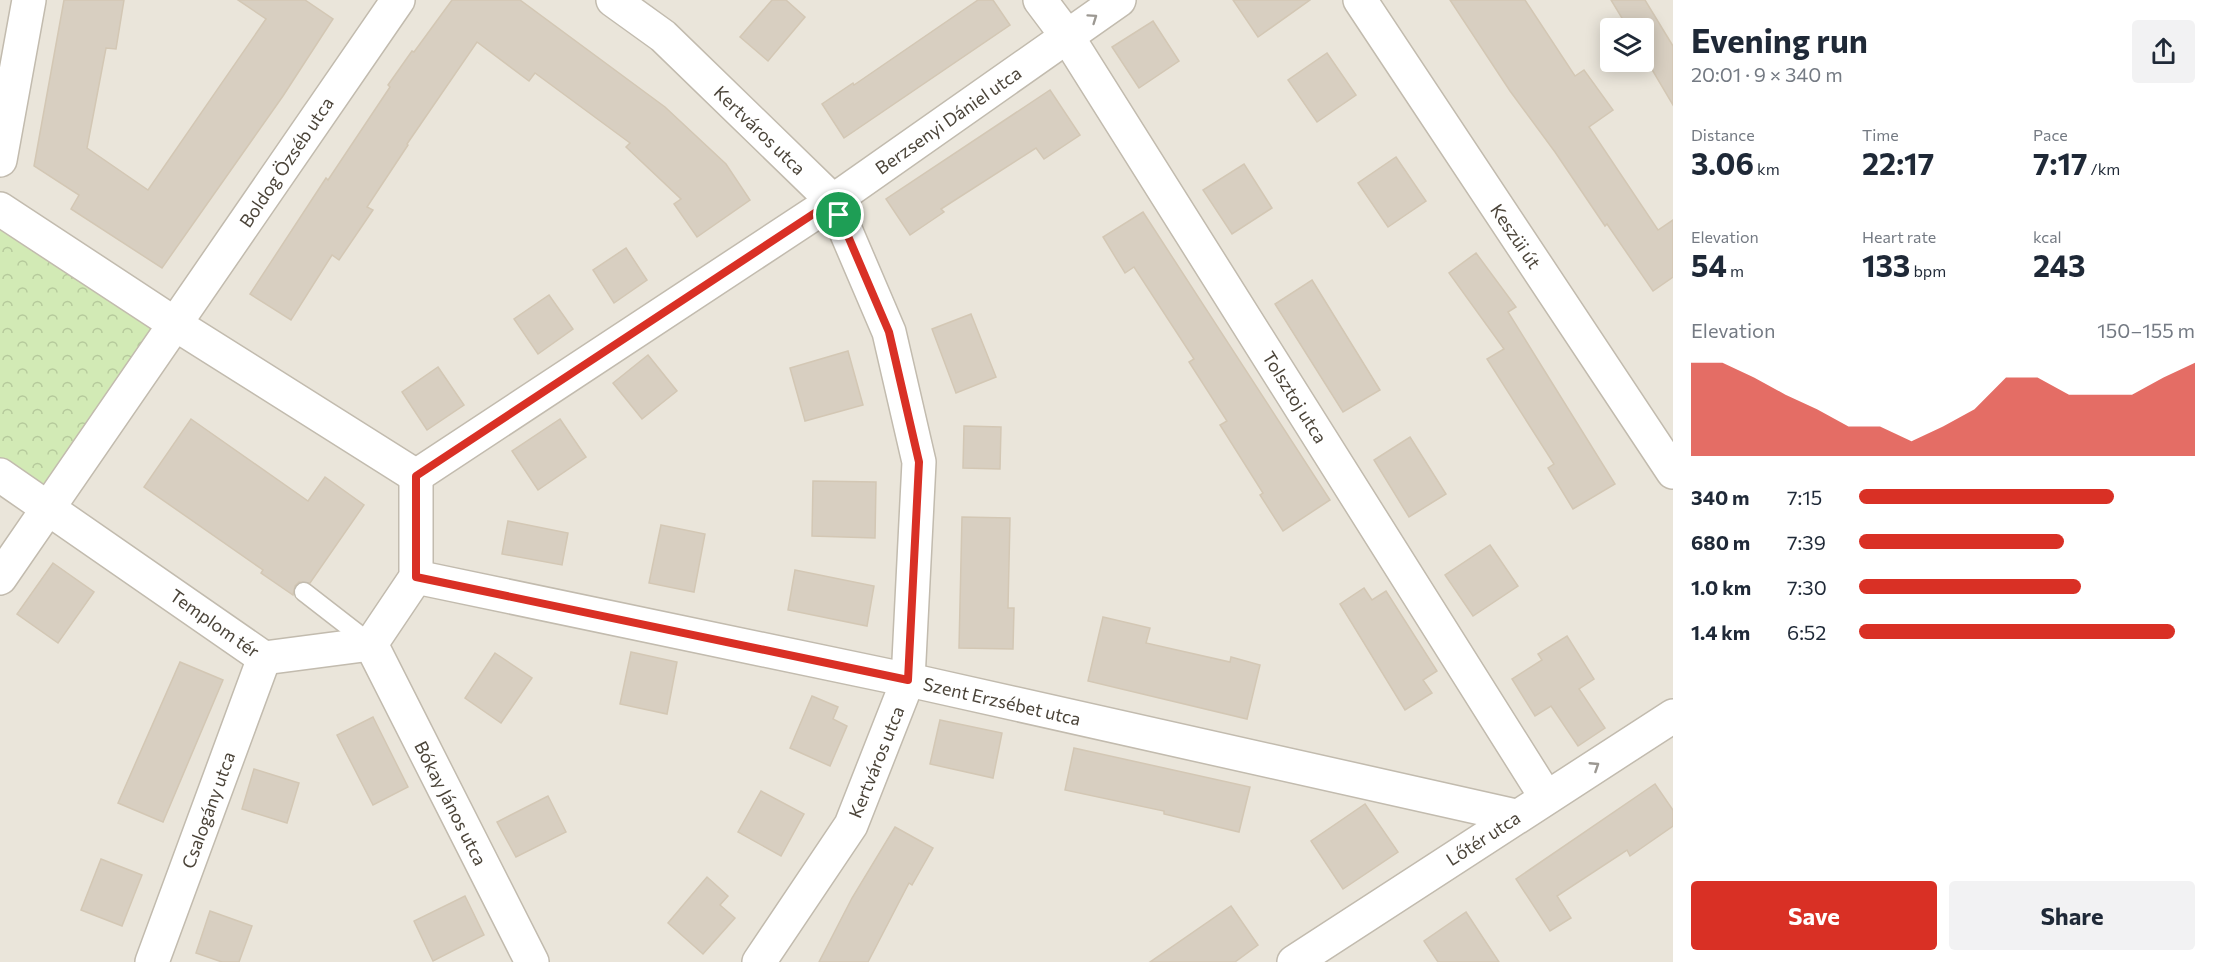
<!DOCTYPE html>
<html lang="en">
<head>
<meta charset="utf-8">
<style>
  :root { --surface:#fff; --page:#f2f2f3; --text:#1f2937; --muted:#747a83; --accent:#d93025 }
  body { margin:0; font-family:Commissioner,sans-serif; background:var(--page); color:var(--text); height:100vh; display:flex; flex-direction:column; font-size:22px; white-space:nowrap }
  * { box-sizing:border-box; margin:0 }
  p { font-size:20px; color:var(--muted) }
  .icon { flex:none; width:33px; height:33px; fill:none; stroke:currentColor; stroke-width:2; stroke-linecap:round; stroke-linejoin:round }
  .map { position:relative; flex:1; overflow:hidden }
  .panel { display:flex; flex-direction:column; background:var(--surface); width:540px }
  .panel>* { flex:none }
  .buttons { position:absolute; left:1600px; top:18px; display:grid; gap:12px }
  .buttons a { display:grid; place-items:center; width:54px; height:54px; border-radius:6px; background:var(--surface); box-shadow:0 3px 15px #0003; font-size:30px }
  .pin { position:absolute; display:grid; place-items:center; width:51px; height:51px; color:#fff; margin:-26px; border:3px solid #fff; border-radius:50%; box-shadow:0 2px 6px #0007 }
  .round { display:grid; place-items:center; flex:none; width:63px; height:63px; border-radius:6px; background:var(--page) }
  .summary { display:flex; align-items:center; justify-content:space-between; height:102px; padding:0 18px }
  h1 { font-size:33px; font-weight:700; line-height:45px }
  .metrics { display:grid; grid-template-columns:repeat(3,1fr); gap:9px; height:102px; padding:6px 18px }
  .metrics div { display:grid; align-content:center }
  .metrics b { font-size:30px; font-weight:700 }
  .metrics small { font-size:16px; font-weight:400 }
  .metrics p { font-size:16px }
  .chart { height:168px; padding:12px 18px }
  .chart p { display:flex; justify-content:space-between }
  .chart svg { width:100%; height:108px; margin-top:6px; fill:var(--accent); opacity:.7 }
  .cta { display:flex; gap:12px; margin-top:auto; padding:12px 18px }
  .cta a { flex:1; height:69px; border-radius:6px; background:var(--accent); color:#fff; font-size:24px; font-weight:700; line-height:69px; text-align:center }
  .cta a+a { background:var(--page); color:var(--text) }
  ul { padding:0 18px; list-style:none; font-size:20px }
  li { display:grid; grid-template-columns:96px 72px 1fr; align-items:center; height:45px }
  li i { height:15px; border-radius:8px; background:var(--accent) }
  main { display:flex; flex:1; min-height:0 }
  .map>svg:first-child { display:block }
  .residential { fill:#eae5da; fill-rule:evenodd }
  .park { fill:url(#park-crowns) }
  .building { fill:#d8cfc1; stroke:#d3c7b4; stroke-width:1.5 }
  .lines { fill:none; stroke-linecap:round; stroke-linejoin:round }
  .service-casing { stroke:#c2bbae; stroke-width:21 }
  .minor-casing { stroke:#c2bbae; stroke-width:36 }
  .tertiary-casing { stroke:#c2bbae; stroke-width:36 }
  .service { stroke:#fff; stroke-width:18 }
  .minor { stroke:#fff; stroke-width:33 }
  .tertiary { stroke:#fff; stroke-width:33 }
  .oneway { stroke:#9c9892 }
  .route-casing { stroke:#fff; stroke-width:12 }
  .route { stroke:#d93025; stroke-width:8 }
  .labels { text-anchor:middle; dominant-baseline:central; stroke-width:4.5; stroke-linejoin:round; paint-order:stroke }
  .street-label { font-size:18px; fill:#4b4439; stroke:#fff }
</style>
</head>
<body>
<main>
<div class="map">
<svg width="1673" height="962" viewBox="0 0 1673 962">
  <defs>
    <pattern id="park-crowns" width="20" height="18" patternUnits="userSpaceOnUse" patternTransform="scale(1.5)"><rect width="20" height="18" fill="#d2eab5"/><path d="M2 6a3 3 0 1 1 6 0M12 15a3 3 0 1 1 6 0" fill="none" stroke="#b6ca9c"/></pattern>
  </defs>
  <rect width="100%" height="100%" fill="#f6f3ec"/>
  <path class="residential" d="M 0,0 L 1673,0 L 1673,962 L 0,962 ZM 1611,28 L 1644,28 L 1644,62 L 1611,62 Z"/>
  <polygon class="park" points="0,209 175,324 49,508 0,475"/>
  <g class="building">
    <polygon points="64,0 124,0 116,49 106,48 87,148 148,190 266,19 238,0 305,0 333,19 283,96 162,268 71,209 79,195 34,166"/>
    <polygon points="452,0 520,0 665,107 726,164 750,200 697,237 674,204 681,199 626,147 630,143 535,73 529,81 477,42 407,144 408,145 367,207 373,210 339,260 332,255 291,320 250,294 326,178 328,180 390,87 388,85 412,51 414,52"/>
    <polygon points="772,0 786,0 805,17 768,61 740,37"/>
    <polygon points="978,0 993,0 1010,25 844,138 822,104 853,83 854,85"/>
    <polygon points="1233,0 1310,0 1258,37"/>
    <polygon points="1450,0 1525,0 1575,76 1584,70 1613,110 1589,127 1658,230 1673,220 1673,277 1653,291 1607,224 1605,226 1555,152 1510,91"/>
    <polygon points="1611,0 1645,0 1662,28 1673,46 1673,105 1644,56 1644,28 1628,28"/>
    <polygon points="1153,21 1179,61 1139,88 1112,47"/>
    <polygon points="1327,53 1356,95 1317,122 1288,80"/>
    <polygon points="1050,90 1080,135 1044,159 1036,148 941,209 944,212 910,235 886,199"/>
    <polygon points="1396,157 1426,201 1388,227 1358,183"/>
    <polygon points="1244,164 1272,208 1232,234 1203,190"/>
    <polygon points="1143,212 1330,500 1283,531 1260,495 1263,493 1220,425 1227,421 1189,362 1194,359 1134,267 1125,273 1103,237"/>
    <polygon points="626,248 647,280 614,303 593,270"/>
    <polygon points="1476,253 1516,307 1508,312 1615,484 1573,509 1548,468 1554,464 1487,359 1504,349 1449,273"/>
    <polygon points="1312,280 1380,390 1343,412 1275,304"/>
    <polygon points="549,295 573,329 538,354 514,319"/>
    <polygon points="971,314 996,377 956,393 932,329"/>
    <polygon points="848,351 863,405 805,421 790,368"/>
    <polygon points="648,355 677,391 642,419 613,383"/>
    <polygon points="438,367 464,405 427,430 402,392"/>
    <polygon points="191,419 308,501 325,477 364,505 310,583 299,582 295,586 293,595 261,573 263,570 144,487"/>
    <polygon points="560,419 586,457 538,490 512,451"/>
    <polygon points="964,426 1001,427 1000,469 963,468"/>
    <polygon points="1410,437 1446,494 1409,517 1374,460"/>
    <polygon points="813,481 876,482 875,538 812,536"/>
    <polygon points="962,517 1010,518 1008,608 1014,608 1013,649 959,648"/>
    <polygon points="508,521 568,533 562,565 502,554"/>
    <polygon points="661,525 705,534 694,592 649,583"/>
    <polygon points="1490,545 1518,586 1473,616 1445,575"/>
    <polygon points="53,563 94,592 58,643 17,614"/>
    <polygon points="795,570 874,586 867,626 788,610"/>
    <polygon points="1364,588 1372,600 1386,591 1437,671 1423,680 1432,693 1405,710 1340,604"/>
    <polygon points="1103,617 1150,628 1146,643 1230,662 1231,657 1260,665 1247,719 1088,681"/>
    <polygon points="1567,636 1594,679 1579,689 1605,728 1578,746 1551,706 1535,716 1512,679 1542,660 1538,654"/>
    <polygon points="631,652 677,662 667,714 620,704"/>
    <polygon points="495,653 532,678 501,723 465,698"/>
    <polygon points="180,662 223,680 163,822 118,803"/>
    <polygon points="812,696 838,707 833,719 847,726 830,766 790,748"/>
    <polygon points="373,717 408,787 373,805 337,735"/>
    <polygon points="940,720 1002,733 993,778 930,764"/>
    <polygon points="1074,748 1250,787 1239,832 1164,814 1164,811 1065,790"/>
    <polygon points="254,769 299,783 287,823 242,809"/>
    <polygon points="1655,784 1673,810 1673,826 1630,856 1627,850 1557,896 1571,918 1550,931 1516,879"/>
    <polygon points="761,791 804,814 781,856 738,832"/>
    <polygon points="548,796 566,832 516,857 497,822"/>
    <polygon points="1365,804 1398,852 1343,889 1311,841"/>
    <polygon points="895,827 933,848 912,885 909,883 868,962 819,962 852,898"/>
    <polygon points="101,859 142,875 122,926 81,910"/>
    <polygon points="707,877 728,896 720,905 735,918 703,954 668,923"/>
    <polygon points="465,896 484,935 433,961 414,921"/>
    <polygon points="1231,906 1258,945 1235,962 1150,962"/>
    <polygon points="210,911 252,926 239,962 222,962 196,953"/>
    <polygon points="1466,912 1499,962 1438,962 1424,941"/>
  </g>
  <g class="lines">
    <g class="service-casing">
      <polyline id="service" points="304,592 371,644"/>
    </g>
    <g class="minor-casing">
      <g id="minor">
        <polyline points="613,0 663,36 833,201 889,332 919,462 908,680 851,825 759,962"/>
        <polyline points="1040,0 1067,36 1546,797"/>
        <polyline points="0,160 29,0"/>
        <polyline points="0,209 175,324 416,476"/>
        <polyline points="0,475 264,658 371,644 416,577 416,476"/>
        <polyline points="416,476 833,201 1119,0"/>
        <polyline points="416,577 918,682 1516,816"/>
        <polyline points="0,578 398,0"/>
        <polyline points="371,644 532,962"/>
        <polyline points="152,962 264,658"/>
        <polyline points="1294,962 1673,716"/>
      </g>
    </g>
    <g class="tertiary-casing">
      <polyline id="tertiary" points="1360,0 1673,472"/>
    </g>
    <use href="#service" class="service"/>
    <use href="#minor" class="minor"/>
    <use href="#tertiary" class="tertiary"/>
  </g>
  <defs><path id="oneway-chevron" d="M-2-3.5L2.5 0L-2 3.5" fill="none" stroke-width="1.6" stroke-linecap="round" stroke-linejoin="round" transform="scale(1.5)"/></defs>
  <g class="oneway">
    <use href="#oneway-chevron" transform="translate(1093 18) rotate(-35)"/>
    <use href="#oneway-chevron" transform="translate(1595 766) rotate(-33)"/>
  </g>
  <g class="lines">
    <g class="route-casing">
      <polygon id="route" points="833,201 889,332 919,462 908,680 416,577 416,476"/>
    </g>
    <use href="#route" class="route"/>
  </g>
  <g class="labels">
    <g class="street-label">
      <text transform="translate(948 120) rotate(-35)">Berzsenyi Dániel utca</text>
      <text transform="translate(760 130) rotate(44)">Kertváros utca</text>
      <text transform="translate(286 162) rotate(-56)">Boldog Özséb utca</text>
      <text transform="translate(1516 236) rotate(56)">Keszüi út</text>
      <text transform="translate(1295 397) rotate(58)">Tolsztoj utca</text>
      <text transform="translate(215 623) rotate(35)">Templom tér</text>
      <text transform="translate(1002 701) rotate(13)">Szent Erzsébet utca</text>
      <text transform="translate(876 762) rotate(-68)">Kertváros utca</text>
      <text transform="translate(451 803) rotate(63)">Bókay János utca</text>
      <text transform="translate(208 810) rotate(-70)">Csalogány utca</text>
      <text transform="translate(1483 838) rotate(-33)">Lőtér utca</text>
    </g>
  </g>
</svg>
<div class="buttons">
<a><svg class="icon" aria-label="layers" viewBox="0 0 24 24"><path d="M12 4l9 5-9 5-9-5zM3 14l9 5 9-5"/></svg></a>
</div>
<div class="pin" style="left:839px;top:215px;background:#1e9e55"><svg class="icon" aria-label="arrive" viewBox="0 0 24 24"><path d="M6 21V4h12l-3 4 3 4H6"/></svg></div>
</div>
<section class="panel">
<div class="summary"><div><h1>Evening run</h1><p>20:01 · 9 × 340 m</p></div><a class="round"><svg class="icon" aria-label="share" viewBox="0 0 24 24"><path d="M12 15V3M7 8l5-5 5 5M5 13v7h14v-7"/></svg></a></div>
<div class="metrics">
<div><p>Distance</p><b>3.06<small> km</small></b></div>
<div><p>Time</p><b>22:17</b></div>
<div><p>Pace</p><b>7:17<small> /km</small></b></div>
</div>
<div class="metrics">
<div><p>Elevation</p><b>54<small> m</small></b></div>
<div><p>Heart rate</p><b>133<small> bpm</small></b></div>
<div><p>kcal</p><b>243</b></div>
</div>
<div class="chart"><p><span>Elevation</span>150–155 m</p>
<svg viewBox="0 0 160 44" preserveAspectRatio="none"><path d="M0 44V6L10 6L20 12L30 19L40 25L50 32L60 32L70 38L80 32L90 25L100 12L110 12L120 19L130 19L140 19L150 12L160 6V44z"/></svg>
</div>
<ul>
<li><b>340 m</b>7:15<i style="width:76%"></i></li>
<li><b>680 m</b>7:39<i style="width:61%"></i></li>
<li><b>1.0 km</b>7:30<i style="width:66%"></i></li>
<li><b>1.4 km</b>6:52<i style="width:94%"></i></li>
</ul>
<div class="cta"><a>Save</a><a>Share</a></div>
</section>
</main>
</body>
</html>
